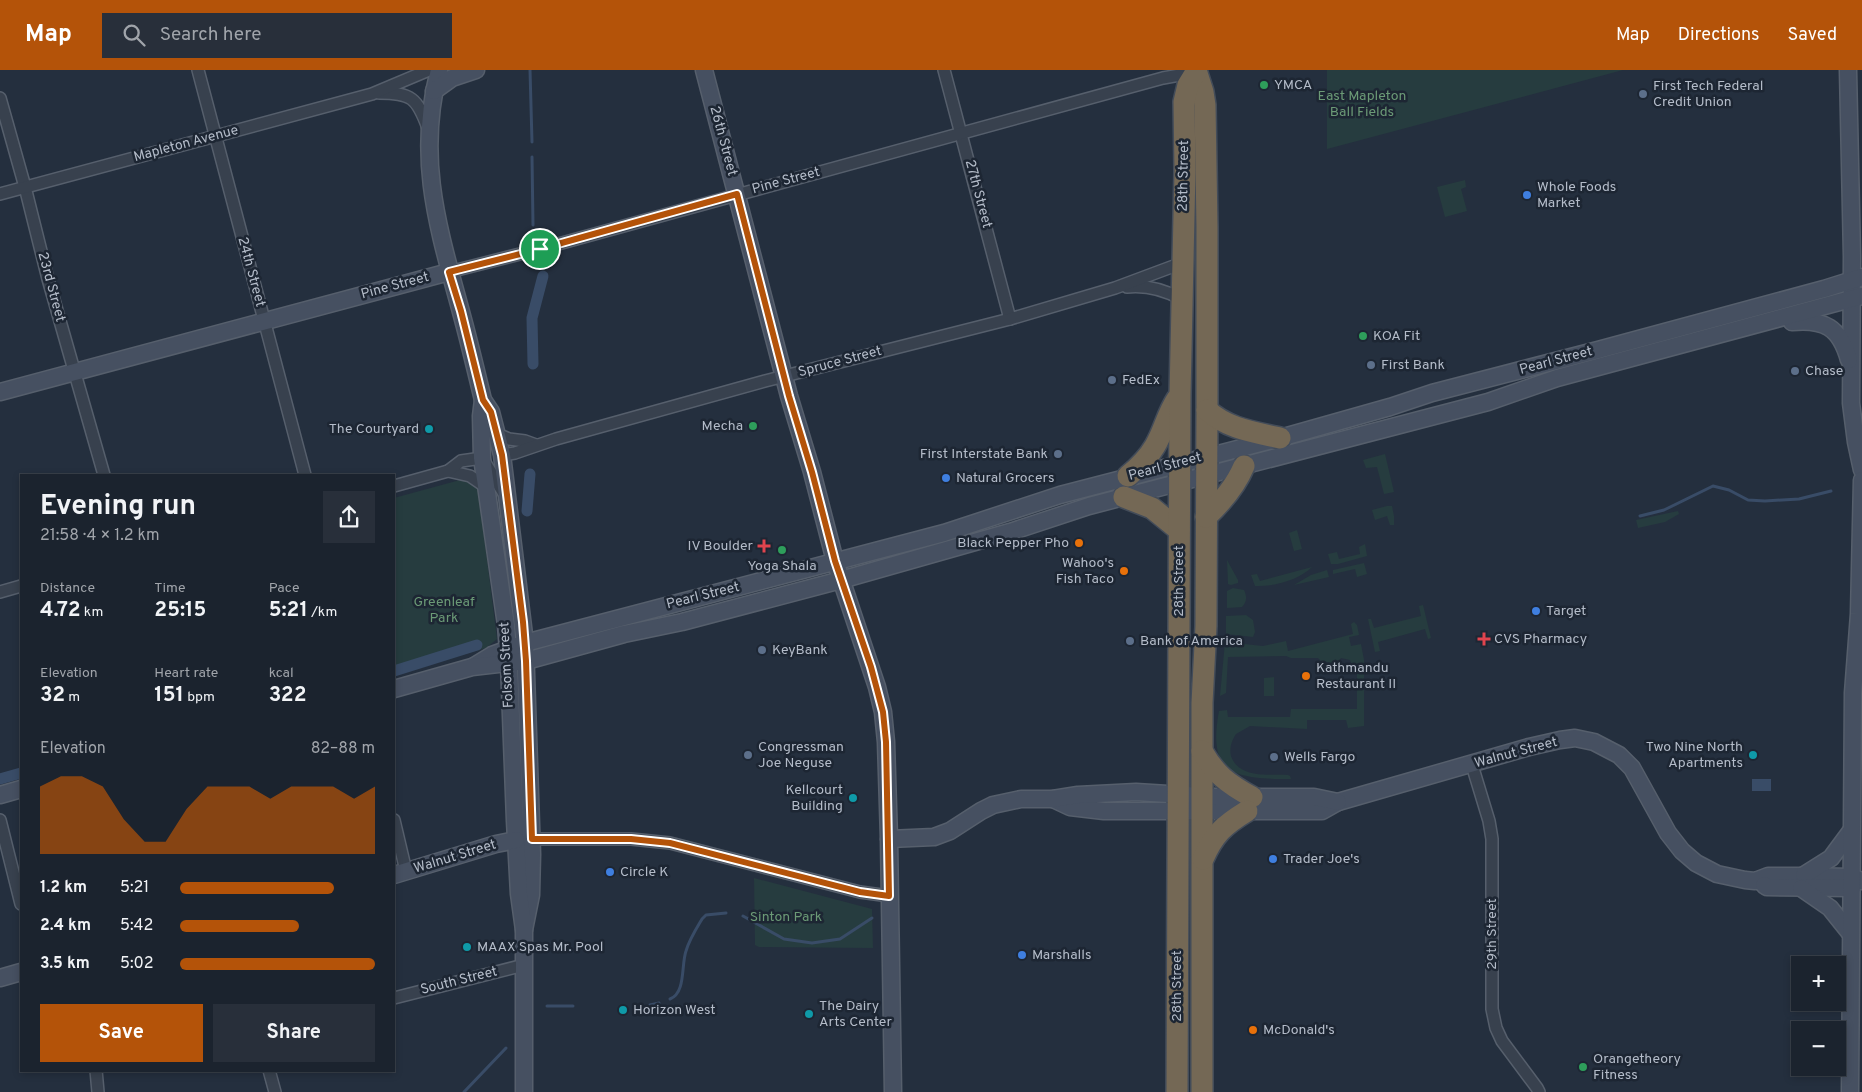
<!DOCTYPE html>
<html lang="en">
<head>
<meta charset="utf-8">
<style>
  :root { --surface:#1b232e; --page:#282f3a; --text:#f1f3f6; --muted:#a0a4aa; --line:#39404a; --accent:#b45309 }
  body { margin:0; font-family:Overpass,sans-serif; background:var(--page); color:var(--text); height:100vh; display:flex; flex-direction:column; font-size:19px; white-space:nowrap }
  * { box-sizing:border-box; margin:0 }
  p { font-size:16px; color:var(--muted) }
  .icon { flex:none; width:28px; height:28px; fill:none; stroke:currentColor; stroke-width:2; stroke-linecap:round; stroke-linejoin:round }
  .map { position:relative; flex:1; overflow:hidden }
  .drawer { position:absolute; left:20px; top:404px; width:375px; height:598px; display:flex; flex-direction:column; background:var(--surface); border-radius:0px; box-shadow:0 2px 8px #0003,0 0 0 1px var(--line) }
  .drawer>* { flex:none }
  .tools { position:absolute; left:1791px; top:886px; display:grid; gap:10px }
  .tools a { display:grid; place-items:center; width:55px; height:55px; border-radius:0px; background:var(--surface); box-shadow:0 2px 8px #0003,0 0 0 1px var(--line); font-size:25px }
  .pin { position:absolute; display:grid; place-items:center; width:42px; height:42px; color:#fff; margin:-21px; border:2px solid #fff; border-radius:50%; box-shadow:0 1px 5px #0007 }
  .round { display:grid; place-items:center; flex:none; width:52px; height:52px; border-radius:0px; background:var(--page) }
  .head { display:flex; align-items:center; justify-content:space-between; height:85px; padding:0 20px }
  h1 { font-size:28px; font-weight:700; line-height:38px }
  .metrics { display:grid; grid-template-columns:repeat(3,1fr); gap:8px; height:85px; padding:5px 20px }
  .metrics div { display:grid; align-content:center }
  .metrics b { font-size:21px; font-weight:700 }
  .metrics small { font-size:14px; font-weight:400 }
  .metrics p { font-size:14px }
  .chart { height:140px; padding:10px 20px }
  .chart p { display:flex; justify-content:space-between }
  .chart svg { width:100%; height:90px; margin-top:5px; fill:var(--accent); opacity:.7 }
  .cta { display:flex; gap:10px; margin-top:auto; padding:10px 20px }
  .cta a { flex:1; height:58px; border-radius:0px; background:var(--accent); color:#fff; font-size:20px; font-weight:700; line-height:58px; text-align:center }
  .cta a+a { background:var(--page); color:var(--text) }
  ul { padding:0 20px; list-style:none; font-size:16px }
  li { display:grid; grid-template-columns:80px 60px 1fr; align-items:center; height:38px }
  li i { height:12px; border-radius:6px; background:var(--accent) }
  header { display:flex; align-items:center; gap:30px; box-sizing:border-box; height:70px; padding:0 25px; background:var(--accent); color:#fff }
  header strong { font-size:24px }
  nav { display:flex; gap:28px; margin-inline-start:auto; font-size:18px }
  .search { width:350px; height:45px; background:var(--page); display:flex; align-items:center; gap:12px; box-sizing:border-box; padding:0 18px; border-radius:0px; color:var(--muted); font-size:19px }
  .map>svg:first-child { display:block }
  .green { fill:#263c3f }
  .water { fill:#394c67 }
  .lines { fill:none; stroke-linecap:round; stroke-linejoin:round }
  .stream { stroke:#394c67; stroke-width:3 }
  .canal { stroke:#394c67; stroke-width:11 }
  .street-casing { stroke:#565f6c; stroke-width:14 }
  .secondary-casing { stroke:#565f6c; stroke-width:19 }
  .highway-casing { stroke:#434c59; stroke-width:24 }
  .street { stroke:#38414e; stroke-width:11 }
  .secondary { stroke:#465061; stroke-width:16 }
  .highway { stroke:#746855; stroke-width:21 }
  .route-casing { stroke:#fff; stroke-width:10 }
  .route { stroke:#b45309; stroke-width:6 }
  .leisure-dot { fill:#2e9e5b; stroke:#1d2633; stroke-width:2 }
  .service-dot { fill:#5c6f8a; stroke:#1d2633; stroke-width:2 }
  .shop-dot { fill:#3f7fe0; stroke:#1d2633; stroke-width:2 }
  .culture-dot { fill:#0f9aa8; stroke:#1d2633; stroke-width:2 }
  .food-dot { fill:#e8710a; stroke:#1d2633; stroke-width:2 }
  .health-dot { fill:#e0444e; stroke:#1d2633; stroke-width:2 }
  .labels { text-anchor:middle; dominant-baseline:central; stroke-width:5; stroke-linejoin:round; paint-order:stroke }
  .poi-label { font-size:14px; fill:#b4bcc9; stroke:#1d2633; text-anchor:start }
  .park-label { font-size:14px; fill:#6b9a76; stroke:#1d2633 }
  .street-label { font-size:14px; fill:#b4bcc9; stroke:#1d2633 }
</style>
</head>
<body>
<header>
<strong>Map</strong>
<div class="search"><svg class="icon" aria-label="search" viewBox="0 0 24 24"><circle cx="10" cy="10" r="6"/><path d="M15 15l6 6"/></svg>Search here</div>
<nav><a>Map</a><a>Directions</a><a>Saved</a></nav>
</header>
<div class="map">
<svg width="1862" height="1022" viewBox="0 0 1862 1022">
  <rect width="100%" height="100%" fill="#242f3e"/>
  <g class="green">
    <polygon points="1327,0 1623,0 1327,79"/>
    <polygon points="1465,110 1466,117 1461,119 1467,141 1445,147 1437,117"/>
    <polygon points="1385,384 1394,422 1384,424 1377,397 1366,398 1363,390"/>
    <polygon points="460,410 468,411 478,418 497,569 486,578 394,605 394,530 396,529 394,521 394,428"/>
    <polygon points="1387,436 1392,436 1394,446 1394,455 1390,455 1387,446 1375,450 1372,440"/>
    <polygon points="1678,441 1679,444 1665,452 1638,458 1636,450"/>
    <polygon points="1297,460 1302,479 1294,481 1289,463"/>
    <polygon points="1365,474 1367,486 1338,494 1331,494 1328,484 1337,482 1339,489 1360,484 1359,477"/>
    <polygon points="1227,490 1238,510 1238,513 1231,515 1228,514"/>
    <polygon points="1364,493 1367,504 1357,507 1355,499 1333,504 1333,500"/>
    <path d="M 1312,497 C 1299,510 1273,517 1255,516 L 1251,505 L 1257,504 L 1260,511 Z"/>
    <polygon points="1327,500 1329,507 1294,515 1311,505"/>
    <path d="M 1233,518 L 1244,520 C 1247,526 1247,532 1242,537 L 1227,538 L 1227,521 Z"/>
    <polygon points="1423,535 1431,568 1428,569 1425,559 1378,572 1380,581 1375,582 1368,549 1371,549 1374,558 1421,546 1419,536"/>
    <polygon points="1246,545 1253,550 1255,562 1253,567 1226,564 1226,546"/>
    <path d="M 1354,552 L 1357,555 L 1359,565 L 1349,567 L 1351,576 L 1361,574 L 1364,590 L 1364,656 L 1348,658 L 1346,650 L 1307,650 L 1307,659 L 1250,656 L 1236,664 C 1232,670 1229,678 1231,686 C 1239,709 1269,704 1288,705 L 1290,706 L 1291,709 C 1234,709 1207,705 1219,641 L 1227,640 L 1228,647 L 1290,647 L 1291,639 L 1357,639 L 1357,603 L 1353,599 L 1350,590 L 1341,588 L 1337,594 L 1321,591 L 1318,588 L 1291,588 L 1286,586 L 1228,587 L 1226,623 L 1220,626 L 1225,572 L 1263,576 L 1286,571 L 1288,581 L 1353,564 L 1351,554 Z"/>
    <polygon points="1274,607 1274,626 1264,626 1264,608"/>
    <polygon points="754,808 872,839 873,878 759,877 755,875"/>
  </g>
  <rect class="water" x="1752" y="709" width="19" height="12"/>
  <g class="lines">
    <g class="stream">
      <polyline points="530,0 532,72"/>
      <polyline points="532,87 533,155"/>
      <polyline points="1640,446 1664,440 1713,416 1729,420 1748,430 1765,431 1799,429 1831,421"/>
      <polyline points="743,846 784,869 812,873 840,869 872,848"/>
      <path d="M 670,929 C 686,923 681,895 686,881 C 689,870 696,859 702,849 L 706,845 L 726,843"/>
      <polyline points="650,935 659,933"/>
      <polyline points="547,936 573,936"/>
      <polyline points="464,1022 506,978"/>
    </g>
    <g class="canal">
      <polyline points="533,294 532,248 543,206"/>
      <polyline points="527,441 530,404"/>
      <polyline points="394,601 477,575"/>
      <polyline points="0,709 21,703"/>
    </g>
    <g class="street-casing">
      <g id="street">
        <polyline points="198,0 305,405"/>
        <polyline points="944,0 1010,249"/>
        <path d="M 379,23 C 412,23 417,28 428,58"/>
        <polyline points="0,28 25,117 48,209 104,405"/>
        <polyline points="0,124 372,24 429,0"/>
        <polyline points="449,202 540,179 1163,8 1196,2"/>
        <path d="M 1127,217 C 1147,215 1163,219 1181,229"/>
        <polyline points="497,364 509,369 525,371 536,375"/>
        <polyline points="499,381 502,385 515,383 556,369 765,311 1010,249 1115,218 1182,193"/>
        <polyline points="448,401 470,406 486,417"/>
        <polyline points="394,416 448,401 461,391 482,388 505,425"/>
        <polyline points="0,522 21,516"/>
        <polyline points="1472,695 1489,751 1492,769 1492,939 1496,958 1502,971 1537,1018 1539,1022"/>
        <polyline points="0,750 21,834"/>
        <polyline points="394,750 406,801"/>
        <polyline points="532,769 631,769 670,773 860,822 889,826"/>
        <polyline points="394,928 524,895"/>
        <polyline points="96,1000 98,1022"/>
        <polyline points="269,1000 275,1022"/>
      </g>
    </g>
    <g class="secondary-casing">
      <g id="secondary">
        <path d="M 439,0 C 416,89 438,157 461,242 C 469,271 476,301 483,330 L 491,342 L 502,385 L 525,573 L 532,784 L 531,825 L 524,860"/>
        <polyline points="704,0 789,326 812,402 835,491 877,617 883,642 886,672 889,769 893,1022"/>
        <polyline points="1848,0 1852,187 1851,333 1856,372 1862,400"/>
        <polyline points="434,21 452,8 476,0"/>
        <path d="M 1792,252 C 1824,249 1840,257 1849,290"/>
        <polyline points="0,322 449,202"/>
        <polyline points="483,330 481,346 482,388 506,555 509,594 515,751 519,824 524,860 524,1022"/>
        <polyline points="474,596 492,585 525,573 944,463 1060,425 1280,368 1390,337 1432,323 1598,280 1824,219 1862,207"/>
        <polyline points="394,619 472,597 526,591 624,564 682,552 841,510 1010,462 1089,436 1488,332 1557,308 1862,226"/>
        <polyline points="0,725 21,719"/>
        <polyline points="1053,729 1070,737 1104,741 1322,741 1338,732 1529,677 1560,670 1575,668 1594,672 1619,685 1632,698 1668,763 1682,781 1696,793 1717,804 1745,810 1755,811 1768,806 1804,806 1851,807 1862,811"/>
        <polyline points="889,769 934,767 950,761 981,741 993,735 1021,729 1053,729 1078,725 1136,722 1216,727 1314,727 1338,732"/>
        <polyline points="394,805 496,774 516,770"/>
        <polyline points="1804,805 1831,788 1851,761"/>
        <polyline points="1764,815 1767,817 1852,818"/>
        <polyline points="1801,818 1830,838 1850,863"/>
        <polyline points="0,908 21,902"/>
        <polyline points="1850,1022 1853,623 1859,544 1862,410"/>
      </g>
    </g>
    <g class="highway-casing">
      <g id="highway">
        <polyline points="1196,0 1203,22 1205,35 1207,157 1207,340 1206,556 1202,633 1202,1022"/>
        <path d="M 1207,340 C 1228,359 1253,362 1280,368"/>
        <path d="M 1128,406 C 1139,397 1148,388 1155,376 C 1164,361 1167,344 1177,329"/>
        <polyline points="1124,427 1152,438 1179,460"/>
        <path d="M 1206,447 C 1222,432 1236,415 1244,396"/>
        <path d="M 1202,681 C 1215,704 1228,714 1252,727"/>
        <path d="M 1203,789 C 1214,764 1224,755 1247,741"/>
        <polyline points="1177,1022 1180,325 1185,101 1184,32 1188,15 1196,2"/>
      </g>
    </g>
    <use href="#street" class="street"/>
    <use href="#secondary" class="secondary"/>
    <use href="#highway" class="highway"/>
  </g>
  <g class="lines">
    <g class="route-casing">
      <polygon id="route" points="737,124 789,326 812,402 835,491 871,597 883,642 886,672 889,826 860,822 670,773 631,769 532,769 526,591 523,552 502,385 491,342 483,330 461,241 449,202 540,179"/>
    </g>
    <use href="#route" class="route"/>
  </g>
  <g class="leisure-dot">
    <circle cx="1264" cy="15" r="5"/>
    <circle cx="1363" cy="266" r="5"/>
    <circle cx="753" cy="356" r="5"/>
    <circle cx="782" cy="480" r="5"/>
    <circle cx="1583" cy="997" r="5"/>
  </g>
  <g class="service-dot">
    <circle cx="1643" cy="24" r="5"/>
    <circle cx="1371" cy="295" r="5"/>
    <circle cx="1795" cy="301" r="5"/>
    <circle cx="1112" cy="310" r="5"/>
    <circle cx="1058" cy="384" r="5"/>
    <circle cx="1130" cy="571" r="5"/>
    <circle cx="762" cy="580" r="5"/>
    <circle cx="748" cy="685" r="5"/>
    <circle cx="1274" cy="687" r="5"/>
  </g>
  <g class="shop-dot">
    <circle cx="1527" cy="125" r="5"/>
    <circle cx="946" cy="408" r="5"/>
    <circle cx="1536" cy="541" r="5"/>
    <circle cx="1273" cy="789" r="5"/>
    <circle cx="610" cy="802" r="5"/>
    <circle cx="1022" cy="885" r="5"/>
  </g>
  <g class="culture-dot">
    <circle cx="429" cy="359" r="5"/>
    <circle cx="1753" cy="685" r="5"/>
    <circle cx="853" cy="728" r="5"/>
    <circle cx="467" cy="877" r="5"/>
    <circle cx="623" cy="940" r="5"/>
    <circle cx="809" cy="944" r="5"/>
  </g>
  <g class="food-dot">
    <circle cx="1079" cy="473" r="5"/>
    <circle cx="1124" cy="501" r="5"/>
    <circle cx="1306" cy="606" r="5"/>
    <circle cx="1253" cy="960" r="5"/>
  </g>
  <g class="health-dot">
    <path d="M761.5 468.5h5v5h5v5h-5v5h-5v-5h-5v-5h5z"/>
    <path d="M1481.5 561.5h5v5h5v5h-5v5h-5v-5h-5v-5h5z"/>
  </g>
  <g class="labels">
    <g class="poi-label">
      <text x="1274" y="15">YMCA</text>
      <text x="1653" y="16">First Tech Federal<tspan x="1653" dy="16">Credit Union</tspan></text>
      <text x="1537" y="117">Whole Foods<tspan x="1537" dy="16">Market</tspan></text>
      <text x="1373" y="266">KOA Fit</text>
      <text x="1381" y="295">First Bank</text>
      <text x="1805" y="301">Chase</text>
      <text x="1122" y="310">FedEx</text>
      <text x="743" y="356" text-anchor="end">Mecha</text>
      <text x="419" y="359" text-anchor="end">The Courtyard</text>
      <text x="1048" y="384" text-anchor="end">First Interstate Bank</text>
      <text x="956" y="408">Natural Grocers</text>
      <text x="1069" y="473" text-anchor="end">Black Pepper Pho</text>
      <text x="753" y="476" text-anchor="end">IV Boulder</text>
      <text x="1114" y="493" text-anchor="end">Wahoo's<tspan x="1114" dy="16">Fish Taco</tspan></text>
      <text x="782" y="496" text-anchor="middle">Yoga Shala</text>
      <text x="1546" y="541">Target</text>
      <text x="1494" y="569">CVS Pharmacy</text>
      <text x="1140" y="571">Bank of America</text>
      <text x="772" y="580">KeyBank</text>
      <text x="1316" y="598">Kathmandu<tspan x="1316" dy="16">Restaurant II</tspan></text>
      <text x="758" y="677">Congressman<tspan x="758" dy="16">Joe Neguse</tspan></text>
      <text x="1743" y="677" text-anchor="end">Two Nine North<tspan x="1743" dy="16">Apartments</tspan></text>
      <text x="1284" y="687">Wells Fargo</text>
      <text x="843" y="720" text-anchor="end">Kellcourt<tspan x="843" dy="16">Building</tspan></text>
      <text x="1283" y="789">Trader Joe's</text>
      <text x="620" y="802">Circle K</text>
      <text x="477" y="877">MAAX Spas Mr. Pool</text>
      <text x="1032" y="885">Marshalls</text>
      <text x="819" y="936">The Dairy<tspan x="819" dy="16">Arts Center</tspan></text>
      <text x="633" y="940">Horizon West</text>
      <text x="1263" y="960">McDonald's</text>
      <text x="1593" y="989">Orangetheory<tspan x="1593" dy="16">Fitness</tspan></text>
    </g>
    <g class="park-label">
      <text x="1362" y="26">East Mapleton<tspan x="1362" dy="16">Ball Fields</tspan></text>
      <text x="444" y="532">Greenleaf<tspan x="444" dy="16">Park</tspan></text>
      <text x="786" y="847">Sinton Park</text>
    </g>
    <g class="street-label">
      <text transform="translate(723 71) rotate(75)">26th Street</text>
      <text transform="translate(186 74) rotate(-15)">Mapleton Avenue</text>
      <text transform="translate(1184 106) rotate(-89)">28th Street</text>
      <text transform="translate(786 111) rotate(-15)">Pine Street</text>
      <text transform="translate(978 124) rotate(75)">27th Street</text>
      <text transform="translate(251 202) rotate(75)">24th Street</text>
      <text transform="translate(395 216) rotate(-15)">Pine Street</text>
      <text transform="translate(51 217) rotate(75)">23rd Street</text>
      <text transform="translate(1556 291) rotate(-15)">Pearl Street</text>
      <text transform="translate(840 292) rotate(-15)">Spruce Street</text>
      <text transform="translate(1165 397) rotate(-15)">Pearl Street</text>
      <text transform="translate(1179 511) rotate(-90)">28th Street</text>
      <text transform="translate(703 526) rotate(-14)">Pearl Street</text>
      <text transform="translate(507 595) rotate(-93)">Folsom Street</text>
      <text transform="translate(1516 683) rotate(-15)">Walnut Street</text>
      <text transform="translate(455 787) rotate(-17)">Walnut Street</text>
      <text transform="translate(1492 864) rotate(-90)">29th Street</text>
      <text transform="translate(459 911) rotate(-14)">South Street</text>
      <text transform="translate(1177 916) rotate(-90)">28th Street</text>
    </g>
  </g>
</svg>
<div class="tools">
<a>+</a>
<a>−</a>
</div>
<div class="pin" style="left:540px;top:179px;background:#1e9e55"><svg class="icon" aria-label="arrive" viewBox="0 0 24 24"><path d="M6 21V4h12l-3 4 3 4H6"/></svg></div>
<section class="drawer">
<div class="head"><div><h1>Evening run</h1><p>21:58 · 4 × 1.2 km</p></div><a class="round"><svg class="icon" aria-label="share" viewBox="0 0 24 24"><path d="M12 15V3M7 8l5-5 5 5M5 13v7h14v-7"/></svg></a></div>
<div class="metrics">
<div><p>Distance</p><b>4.72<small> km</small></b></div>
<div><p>Time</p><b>25:15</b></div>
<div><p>Pace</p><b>5:21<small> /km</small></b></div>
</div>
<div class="metrics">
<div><p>Elevation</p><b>32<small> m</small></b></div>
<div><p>Heart rate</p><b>151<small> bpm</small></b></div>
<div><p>kcal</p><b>322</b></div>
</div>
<div class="chart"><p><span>Elevation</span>82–88 m</p>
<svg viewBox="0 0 160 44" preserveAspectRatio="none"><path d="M0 44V11L10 6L20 6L30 11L40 27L50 38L60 38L70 22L80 11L90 11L100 11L110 17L120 11L130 11L140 11L150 17L160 11V44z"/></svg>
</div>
<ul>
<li><b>1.2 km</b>5:21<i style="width:79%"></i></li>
<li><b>2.4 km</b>5:42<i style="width:61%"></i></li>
<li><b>3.5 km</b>5:02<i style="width:100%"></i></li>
</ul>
<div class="cta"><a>Save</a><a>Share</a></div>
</section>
</div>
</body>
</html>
